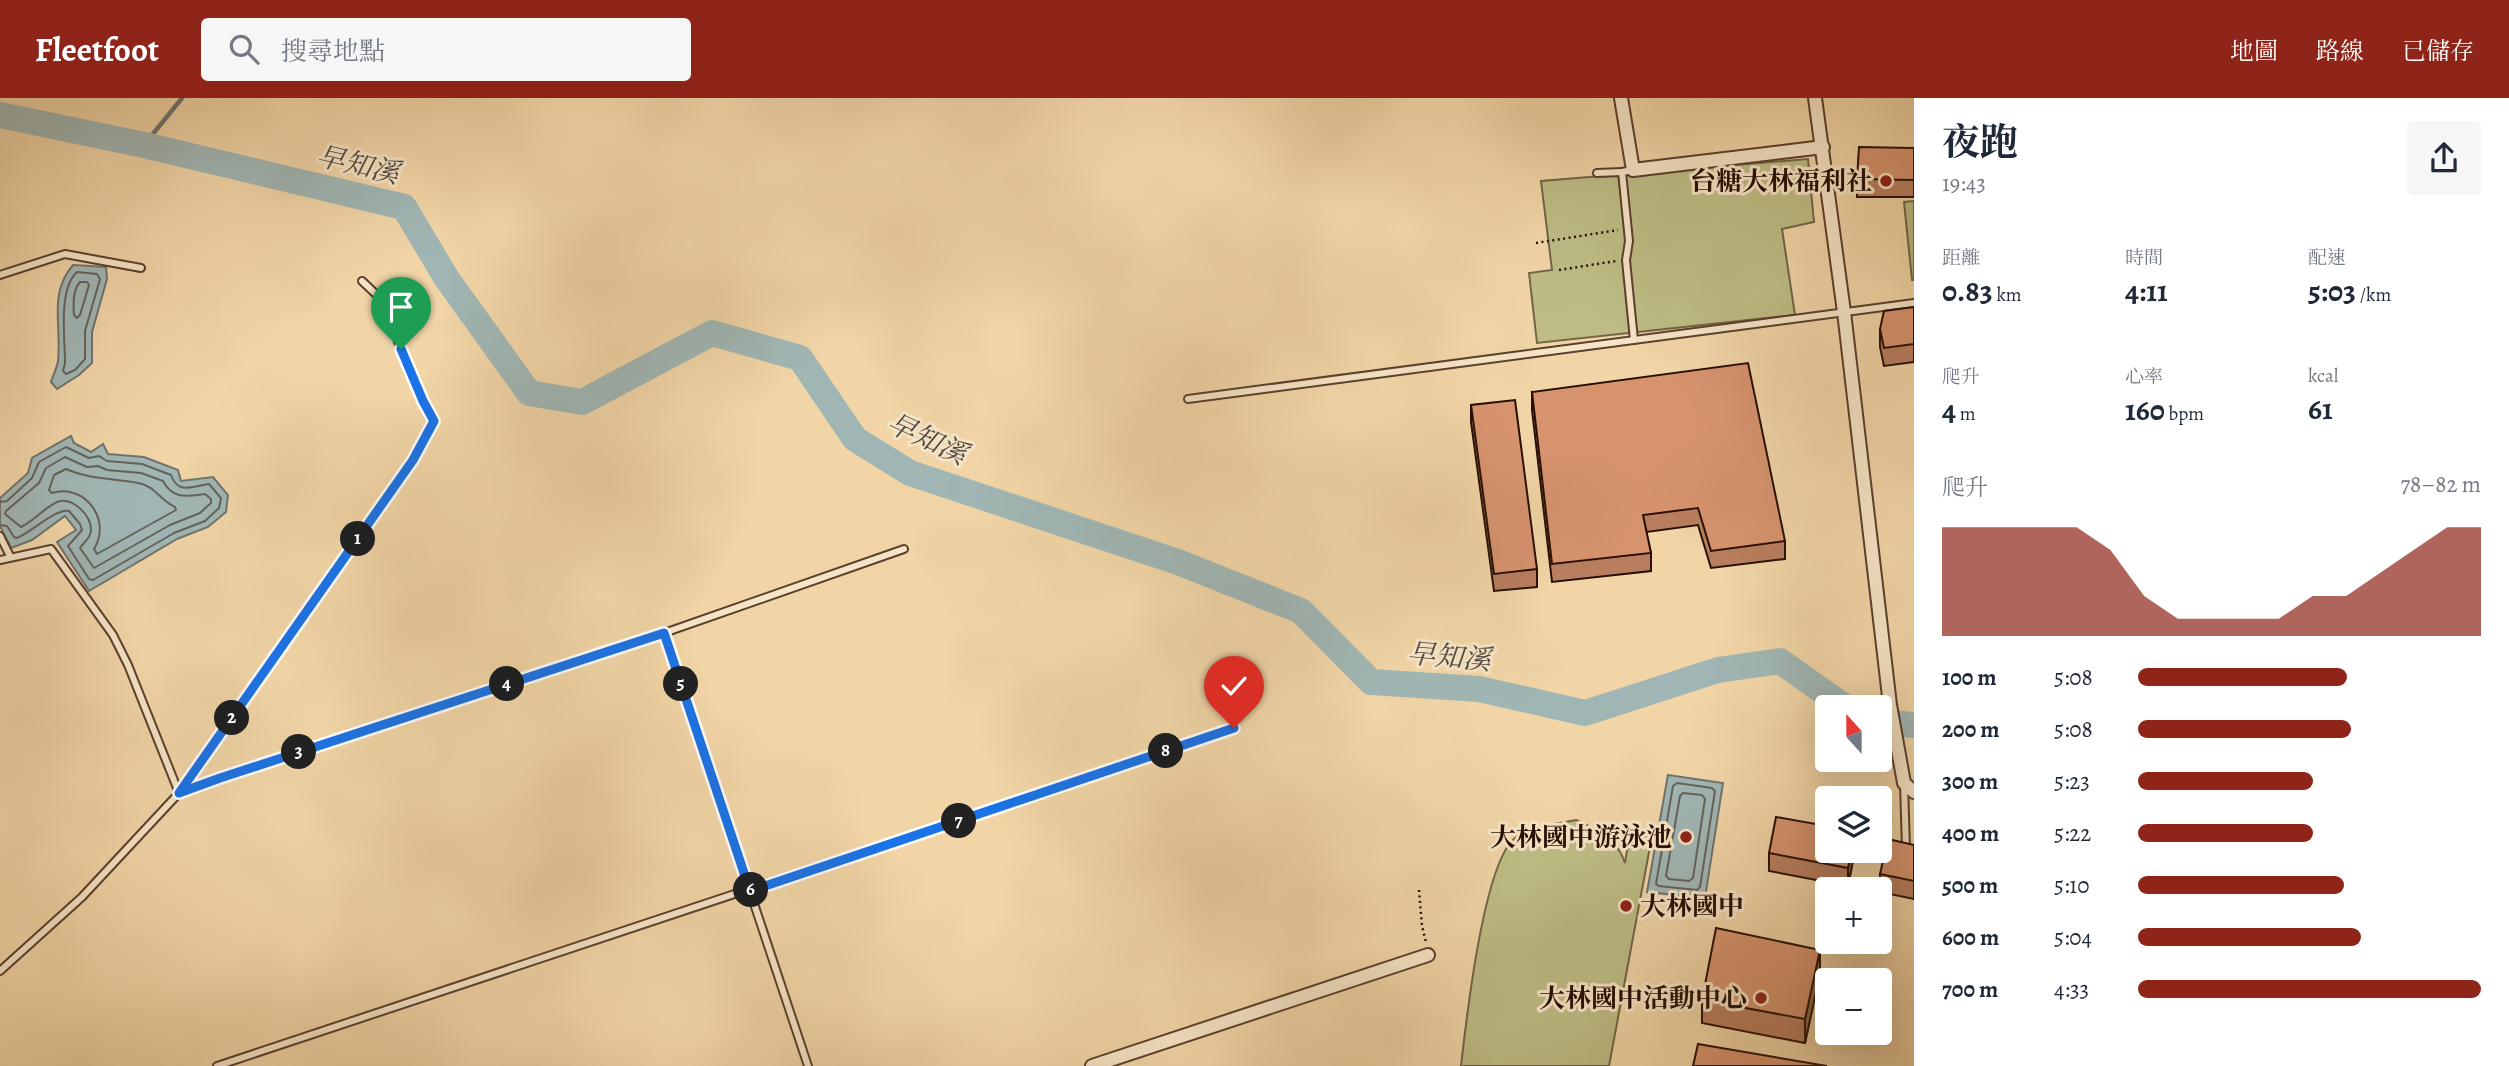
<!DOCTYPE html>
<html lang="zh-TW">
<head>
<meta charset="utf-8">
<style>
  :root { --surface:#fff; --page:#f6f6f7; --text:#1f2937; --muted:#747a83; --accent:#8f2418 }
  body { margin:0; font-family:Alegreya,"Noto Serif TC",serif; background:var(--page); color:var(--text); height:100vh; display:flex; flex-direction:column; font-size:26px; white-space:nowrap }
  * { box-sizing:border-box; margin:0 }
  p { font-size:23px; color:var(--muted) }
  .icon { flex:none; width:38px; height:38px; fill:none; stroke:currentColor; stroke-width:2; stroke-linecap:round; stroke-linejoin:round }
  .map { position:relative; flex:1; overflow:hidden }
  .details { display:flex; flex-direction:column; background:var(--surface); width:595px }
  .details>* { flex:none }
  .needle { width:46px; rotate:339deg }
  .fabs { position:absolute; left:1815px; top:597px; display:grid; gap:14px }
  .fabs a { display:grid; place-items:center; width:77px; height:77px; border-radius:7px; background:var(--surface); box-shadow:0 7px 28px #0002; font-size:35px }
  .pin { position:absolute; display:grid; place-items:center; width:60px; height:60px; color:#fff; margin:-72px -30px; border-radius:50% 50% 50% 0; rotate:-45deg; box-shadow:0 0 7px #0007 }
  .pin .icon { rotate:45deg }
  .km { position:absolute; width:35px; height:35px; margin:-18px; border-radius:50%; background:#222; color:#fff; font-size:19px; line-height:35px; text-align:center }
  .round { display:grid; place-items:center; flex:none; width:74px; height:74px; border-radius:7px; background:var(--page) }
  .overview { display:flex; align-items:center; justify-content:space-between; height:119px; padding:0 28px }
  h1 { font-size:38px; font-weight:700; line-height:52px }
  .figures { display:grid; grid-template-columns:repeat(3,1fr); gap:10px; height:119px; padding:7px 28px }
  .figures div { display:grid; align-content:center }
  .figures b { font-size:30px; font-weight:700 }
  .figures small { font-size:19px; font-weight:400 }
  .figures p { font-size:19px }
  .chart { height:196px; padding:14px 28px }
  .chart p { display:flex; justify-content:space-between }
  .chart svg { width:100%; height:126px; margin-top:7px; fill:var(--accent); opacity:.7 }
  ul { padding:0 28px; list-style:none; font-size:23px }
  li { display:grid; grid-template-columns:112px 84px 1fr; align-items:center; height:52px }
  li i { height:18px; border-radius:9px; background:var(--accent) }
  header { display:flex; align-items:center; gap:42px; box-sizing:border-box; height:98px; padding:0 35px; background:var(--accent); color:#fff }
  header strong { font-size:33px }
  nav { display:flex; gap:38px; margin-inline-start:auto; font-size:24px }
  .search { width:490px; height:63px; background:var(--page); display:flex; align-items:center; gap:18px; box-sizing:border-box; padding:0 24px; border-radius:7px; color:var(--muted); font-size:26px }
  main { display:flex; flex:1; min-height:0 }
  .map>svg:first-child { display:block }
  .green { fill:#bdbc85; stroke:#726644; stroke-width:2 }
  .water { fill:#a0b6b4; stroke:#70736e; stroke-width:2 }
  .lines { fill:none; stroke-linecap:round; stroke-linejoin:round }
  .shore { stroke:#64625c; stroke-width:2 }
  .stream { stroke:#70736e; stroke-width:4.5 }
  .river { stroke:#a0b6b4; stroke-width:26 }
  .lane-casing { stroke:#5a402d; stroke-width:10 }
  .street-casing { stroke:#5a402d; stroke-width:16 }
  .path { stroke:#270f04; stroke-width:2.5; stroke-dasharray:2 3.5; stroke-linecap:butt }
  .lane { stroke:#f6e4c6; stroke-width:6 }
  .street { stroke:#f6e4c6; stroke-width:12 }
  .wall { fill:#b87e5f; stroke:#270f04; stroke-width:2 }
  .shaded-wall { fill:#96674d; stroke:#270f04; stroke-width:2 }
  .building { fill:#d6936e; stroke:#270f04; stroke-width:2 }
  .route-casing { stroke:#fff; stroke-width:14 }
  .route { stroke:#1a73e8; stroke-width:9 }
  .poi-dot { fill:#8f2418; stroke:#f6e4c6; stroke-width:2.5 }
  .labels { text-anchor:middle; dominant-baseline:central; stroke-width:6; stroke-linejoin:round; paint-order:stroke }
  .poi-label { font-size:26px; font-weight:bold; fill:#270f04; stroke:#f6e4c6; text-anchor:end }
  .water-label { font-size:28px; font-style:italic; fill:#514942; stroke:#f6e4c6 }
</style>
</head>
<body>
<header>
<strong>Fleetfoot</strong>
<div class="search"><svg class="icon" aria-label="search" viewBox="0 0 24 24"><circle cx="10" cy="10" r="6"/><path d="M15 15l6 6"/></svg>搜尋地點</div>
<nav><a>地圖</a><a>路線</a><a>已儲存</a></nav>
</header>
<main>
<div class="map">
<svg width="1914" height="968" viewBox="0 0 1914 968">
  <rect width="100%" height="100%" fill="#f1d5a7"/>
  <filter id="stains"><feTurbulence type="fractalNoise" baseFrequency=".00286" numOctaves="4"/><feColorMatrix values="0 0 0 0 .2 0 0 0 0 .09 0 0 0 0 .02 0 0 0 .5 -.17"/></filter>
  <radialGradient id="worn" r=".72"><stop offset=".6" stop-color="#630" stop-opacity="0"/><stop offset="1" stop-color="#630" stop-opacity=".3"/></radialGradient>
  <g class="green">
    <polygon points="1808,61 1814,124 1782,131 1795,217 1537,245 1529,175 1552,172 1541,83"/>
    <polygon points="1914,103 1914,182 1912,182 1904,104"/>
    <path d="M 1576,722 C 1599,732 1617,741 1625,765 L 1630,734 L 1652,738 L 1609,968 L 1461,968 C 1466,924 1483,765 1515,740 C 1532,728 1556,726 1576,722 Z"/>
  </g>
  <g class="water">
    <path d="M 73,167 L 106,169 L 107,181 L 92,234 L 92,265 L 79,277 L 57,291 L 51,284 C 53,277 57,270 58,263 C 62,228 48,196 73,167 Z"/>
    <polygon points="71,338 74,345 91,354 103,346 108,356 144,359 178,372 181,383 213,379 228,397 226,414 208,429 177,441 89,493 57,444 76,432 65,418 32,442 11,450 0,428 0,400 28,375 32,360"/>
    <polygon points="1668,677 1723,685 1705,800 1647,794"/>
  </g>
  <g class="lines">
    <g class="shore">
      <path d="M 77,174 L 97,176 L 100,181 L 85,233 L 85,261 L 75,272 L 66,276 L 63,273 L 65,265 C 65,240 58,191 77,174 Z"/>
      <path d="M 80,184 L 87,184 L 89,187 L 80,217 L 77,220 L 74,217 C 73,206 73,192 80,184 Z"/>
      <path d="M 65,359 L 87,369 L 98,368 L 107,372 L 141,375 L 163,383 C 173,402 187,398 205,396 L 211,401 L 211,405 L 200,415 L 170,427 L 94,470 L 80,450 C 84,444 91,440 91,432 C 91,417 72,398 57,404 C 44,410 34,423 21,429 L 5,416 L 6,413 L 39,385 L 46,370 Z"/>
      <path d="M 66,371 C 90,382 113,380 138,385 C 155,388 160,402 175,409 L 176,412 L 97,456 L 94,451 C 112,422 85,385 52,395 L 49,392 L 54,377 Z"/>
      <path d="M 0,404 L 7,403 L 32,380 L 39,364 L 66,349 L 89,360 L 99,358 L 107,363 L 142,366 L 171,377 C 178,397 192,388 209,386 L 221,400 L 219,410 L 205,423 L 174,435 L 93,482 L 89,481 L 68,448 L 82,432 L 80,426 L 69,413 C 56,410 32,434 17,440 L 14,439 L 7,428 L 0,427"/>
      <polygon points="1677,685 1712,690 1715,693 1700,789 1697,792 1659,788 1656,786 1673,688"/>
      <polygon points="1683,695 1702,697 1705,701 1693,780 1689,783 1669,781 1666,778 1680,698"/>
    </g>
    <polyline class="stream" points="144,47 182,0"/>
    <g class="river">
      <polyline points="0,17 144,47 404,109 447,181 529,295 582,304 712,235 800,260 855,341 910,375 1178,464 1301,513 1371,584 1479,591 1585,615 1718,572 1780,563 1845,609"/>
      <polyline points="1880,624 1914,627"/>
    </g>
    <g class="lane-casing">
      <g id="lane">
        <polyline points="1633,72 1622,74 1629,143 1626,162 1634,242"/>
        <polyline points="1597,75 1622,74"/>
        <polyline points="0,177 65,156 141,170"/>
        <polyline points="1188,301 1914,205"/>
        <polyline points="0,438 10,458"/>
        <polyline points="0,462 51,451 113,537 128,567 179,695"/>
        <polyline points="664,535 808,968"/>
        <polyline points="1904,686 1906,751 1904,750"/>
        <polyline points="181,694 413,362 434,323 423,303 380,200 362,183"/>
        <polyline points="1880,743 1894,747"/>
        <polyline points="0,873 82,799 179,695 220,680 664,535 904,451"/>
        <polyline points="217,968 1234,630"/>
      </g>
    </g>
    <g class="street-casing">
      <g id="street">
        <polyline points="1621,0 1633,72 1823,49"/>
        <polyline points="1815,0 1844,214 1890,607 1904,685 1914,694"/>
        <polyline points="1092,968 1428,857"/>
      </g>
    </g>
    <g class="path">
      <polyline points="1536,145 1618,132"/>
      <polyline points="1559,172 1616,163"/>
      <polyline points="1419,792 1422,828 1426,844"/>
    </g>
    <use href="#lane" class="lane"/>
    <use href="#street" class="street"/>
  </g>
  <g class="wall">
    <polygon points="1914,50 1914,99 1857,99 1857,81"/>
    <polygon points="1914,209 1914,264 1884,268 1880,249 1880,231"/>
    <polygon points="1532,294 1785,443 1785,461 1711,470 1698,427 1646,434 1651,455 1651,473 1552,484 1532,312"/>
    <polygon points="1471,307 1537,471 1537,489 1494,493 1471,324"/>
    <polygon points="1914,747 1914,801 1880,794 1880,776"/>
    <polygon points="1855,752 1848,788 1769,773 1769,755"/>
    <polygon points="1820,875 1805,945 1702,925 1702,902"/>
  </g>
  <g class="shaded-wall">
    <polygon points="1852,752 1855,752 1848,788 1848,770"/>
    <polygon points="1820,852 1820,875 1805,945 1805,921"/>
  </g>
  <g class="building">
    <polygon points="1859,49 1914,50 1914,82 1857,81"/>
    <polygon points="1914,209 1914,246 1884,250 1880,231 1884,213"/>
    <polygon points="1748,265 1785,443 1711,453 1698,410 1643,417 1651,455 1552,466 1532,294"/>
    <polygon points="1515,302 1537,471 1494,476 1471,307"/>
    <polygon points="1776,719 1827,728 1827,752 1852,752 1848,770 1769,755"/>
    <polygon points="1888,741 1914,747 1914,783 1880,776"/>
    <polygon points="1716,830 1820,852 1805,921 1702,902"/>
    <polygon points="1698,946 1827,968 1693,968"/>
  </g>
  <g class="lines">
    <g class="route-casing">
      <polyline id="route" points="401,251 423,303 434,323 413,362 179,695 220,680 664,535 750,793 1234,630"/>
    </g>
    <use href="#route" class="route"/>
  </g>
  <g class="poi-dot">
    <circle cx="1886" cy="83" r="7"/>
    <circle cx="1686" cy="739" r="7"/>
    <circle cx="1626" cy="808" r="7"/>
    <circle cx="1761" cy="900" r="7"/>
  </g>
  <g class="labels">
    <g class="poi-label">
      <text x="1872" y="83">台糖大林福利社</text>
      <text x="1672" y="739">大林國中游泳池</text>
      <text x="1640" y="808" text-anchor="start">大林國中</text>
      <text x="1747" y="900">大林國中活動中心</text>
    </g>
    <g class="water-label">
      <text transform="translate(358 67) rotate(13)">早知溪</text>
      <text transform="translate(927 341) rotate(25)">早知溪</text>
      <text transform="translate(1449 559) rotate(5)">早知溪</text>
    </g>
  </g>
  <rect width="100%" height="100%" filter="url(#stains)"/>
  <rect width="100%" height="100%" fill="url(#worn)"/>
</svg>
<div class="fabs">
<a><svg class="needle" viewBox="-14 -14 28 28"><path d="M0-13l5 13h-10z" fill="#e53935"/><path d="M0 13l5-13h-10z" fill="#747a83"/></svg></a>
<a><svg class="icon" aria-label="layers" viewBox="0 0 24 24"><path d="M12 4l9 5-9 5-9-5zM3 14l9 5 9-5"/></svg></a>
<a>+</a>
<a>−</a>
</div>
<div class="pin" style="left:401px;top:251px;background:#1e9e55"><svg class="icon" aria-label="arrive" viewBox="0 0 24 24"><path d="M6 21V4h12l-3 4 3 4H6"/></svg></div>
<div class="pin" style="left:1234px;top:630px;background:#d93025"><svg class="icon" aria-label="check" viewBox="0 0 24 24"><path d="M5 12l5 5 9-10"/></svg></div>
<b class="km" style="left:358px;top:441px">1</b>
<b class="km" style="left:232px;top:620px">2</b>
<b class="km" style="left:299px;top:654px">3</b>
<b class="km" style="left:507px;top:586px">4</b>
<b class="km" style="left:681px;top:586px">5</b>
<b class="km" style="left:751px;top:792px">6</b>
<b class="km" style="left:959px;top:723px">7</b>
<b class="km" style="left:1166px;top:653px">8</b>
</div>
<section class="details">
<div class="overview"><div><h1>夜跑</h1><p>19:43</p></div><a class="round"><svg class="icon" aria-label="share" viewBox="0 0 24 24"><path d="M12 15V3M7 8l5-5 5 5M5 13v7h14v-7"/></svg></a></div>
<div class="figures">
<div><p>距離</p><b>0.83<small> km</small></b></div>
<div><p>時間</p><b>4:11</b></div>
<div><p>配速</p><b>5:03<small> /km</small></b></div>
</div>
<div class="figures">
<div><p>爬升</p><b>4<small> m</small></b></div>
<div><p>心率</p><b>160<small> bpm</small></b></div>
<div><p>kcal</p><b>61</b></div>
</div>
<div class="chart"><p><span>爬升</span>78–82 m</p>
<svg viewBox="0 0 160 44" preserveAspectRatio="none"><path d="M0 44V6L10 6L20 6L30 6L40 6L50 14L60 30L70 38L80 38L90 38L100 38L110 30L120 30L130 22L140 14L150 6L160 6V44z"/></svg>
</div>
<ul>
<li><b>100 m</b>5:08<i style="width:61%"></i></li>
<li><b>200 m</b>5:08<i style="width:62%"></i></li>
<li><b>300 m</b>5:23<i style="width:51%"></i></li>
<li><b>400 m</b>5:22<i style="width:51%"></i></li>
<li><b>500 m</b>5:10<i style="width:60%"></i></li>
<li><b>600 m</b>5:04<i style="width:65%"></i></li>
<li><b>700 m</b>4:33<i style="width:100%"></i></li>
</ul>
</section>
</main>
</body>
</html>
